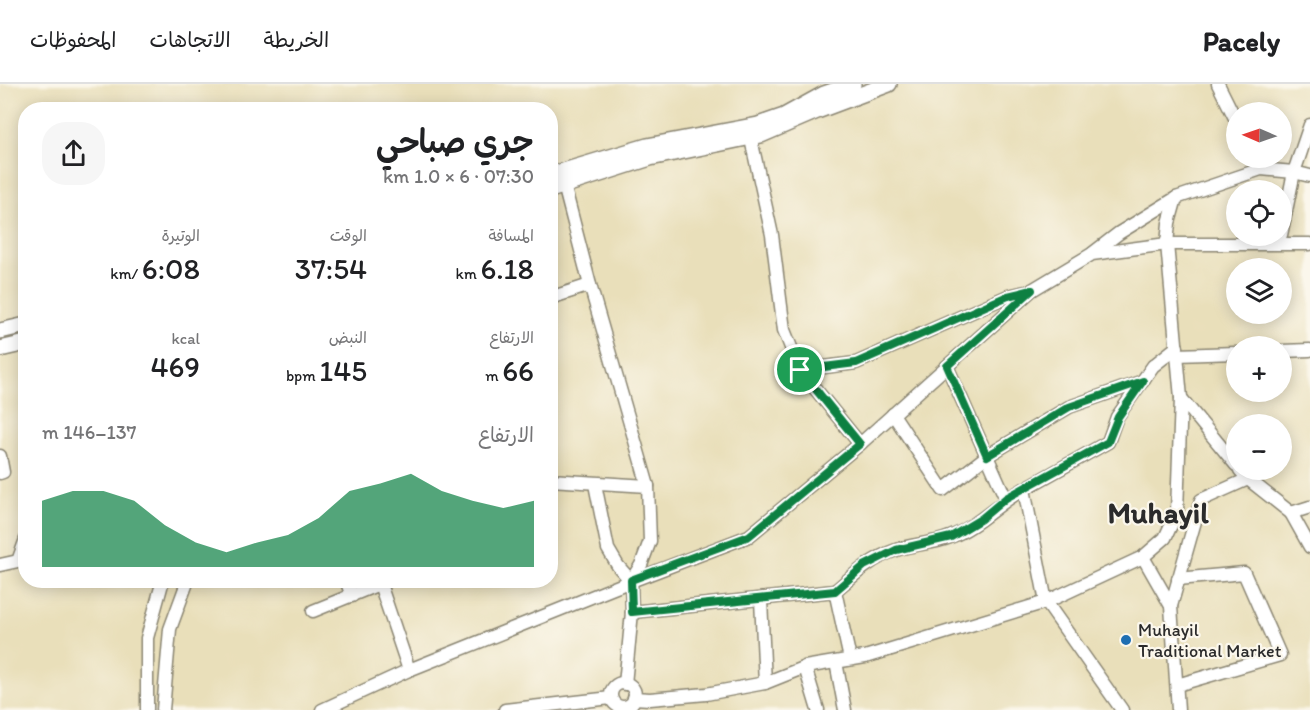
<!DOCTYPE html>
<html lang="ar">
<head>
<meta charset="utf-8">
<style>
  :root { --surface:#fff; --page:#f6f6f6; --text:#202124; --muted:#757577; --line:#e0e0e0; --accent:#0b8043 }
  body { margin:0; font-family:Itim,"Playpen Sans Arabic",sans-serif; background:var(--page); color:var(--text); direction:rtl; height:100vh; display:flex; flex-direction:column; font-size:22px; white-space:nowrap }
  * { box-sizing:border-box; margin:0 }
  p { font-size:20px; color:var(--muted) }
  .icon { flex:none; width:33px; height:33px; fill:none; stroke:currentColor; stroke-width:2; stroke-linecap:round; stroke-linejoin:round }
  .map { position:relative; flex:1; overflow:hidden; direction:ltr }
  .sheet { position:absolute; left:18px; top:18px; width:540px; height:486px; display:flex; flex-direction:column; background:var(--surface); border-radius:24px; box-shadow:0 3px 15px #0003; direction:rtl }
  .sheet>* { flex:none }
  .needle { width:39px; rotate:272deg }
  .controls { position:absolute; left:1226px; top:18px; display:grid; gap:12px }
  .controls a { display:grid; place-items:center; width:66px; height:66px; border-radius:50%; background:var(--surface); box-shadow:0 3px 15px #0003; font-size:30px }
  .pin { position:absolute; display:grid; place-items:center; width:51px; height:51px; color:#fff; margin:-26px; border:3px solid #fff; border-radius:50%; box-shadow:0 2px 6px #0007 }
  .round { display:grid; place-items:center; flex:none; width:63px; height:63px; border-radius:24px; background:var(--page) }
  .summary { display:flex; align-items:center; justify-content:space-between; height:102px; padding:0 24px }
  h1 { font-size:33px; font-weight:600; line-height:45px }
  .metrics { display:grid; grid-template-columns:repeat(3,1fr); gap:9px; height:102px; padding:6px 24px }
  .metrics div { display:grid; align-content:center }
  .metrics b { font-size:30px; font-weight:600 }
  .metrics small { font-size:16px; font-weight:400 }
  .metrics p { font-size:16px }
  .chart { height:168px; padding:12px 24px }
  .chart p { display:flex; justify-content:space-between }
  .chart svg { width:100%; height:108px; margin-top:6px; fill:var(--accent); opacity:.7 }
  header { display:flex; align-items:center; gap:36px; box-sizing:border-box; height:84px; padding:0 30px; background:var(--surface); border-bottom:2px solid var(--line) }
  header strong { font-size:28px }
  nav { display:flex; gap:33px; margin-inline-start:auto; font-size:21px }
  .map>svg:first-child { display:block }
  .lines { fill:none; stroke-linecap:round; stroke-linejoin:round }
  .minor-casing { stroke:#8a8572; stroke-width:15 }
  .tertiary-casing { stroke:#8a8572; stroke-width:18 }
  .minor { stroke:#fff; stroke-width:12 }
  .tertiary { stroke:#fff; stroke-width:15 }
  .route-casing { stroke:#fff; stroke-width:12 }
  .route { stroke:#0b8043; stroke-width:8 }
  .poi-dot { fill:#1f6fb2; stroke:#fbf7ec; stroke-width:2 }
  .labels { text-anchor:middle; dominant-baseline:central; stroke-width:4.5; stroke-linejoin:round; paint-order:stroke }
  .poi-label { font-size:18px; fill:#2b2b2b; stroke:#fbf7ec; text-anchor:start }
  .town-label { font-size:30px; font-weight:bold; fill:#2b2b2b; stroke:#fbf7ec }
</style>
</head>
<body>
<header>
<strong>Pacely</strong>
<nav><a>الخريطة</a><a>الاتجاهات</a><a>المحفوظات</a></nav>
</header>
<div class="map">
<svg width="1310" height="626" viewBox="0 0 1310 626">
  <rect width="100%" height="100%" fill="#fbf7ec"/>
  <filter id="ink" filterUnits="userSpaceOnUse"><feTurbulence type="fractalNoise" baseFrequency=".0167" numOctaves="2"/><feDisplacementMap in="SourceGraphic" scale="12" xChannelSelector="R" yChannelSelector="G"/><feConvolveMatrix kernelMatrix="1 2 1 2 8 2 1 2 1" color-interpolation-filters="sRGB"/></filter>
  <filter id="wash" filterUnits="userSpaceOnUse"><feTurbulence type="fractalNoise" baseFrequency=".008" numOctaves="4" result="noise"/><feDisplacementMap in="SourceGraphic" scale="24" xChannelSelector="R" yChannelSelector="G"/><feGaussianBlur stdDeviation="1.35" result="paint"/><feColorMatrix in="noise" values="0 0 0 0 0 0 0 0 0 0 0 0 0 0 0 0 0 1.4 0 .05"/><feComposite in="paint" operator="in"/></filter>
  <g filter="url(#wash)">
    <rect width="100%" height="100%" fill="#e9dfba"/>
  </g>
  <g filter="url(#ink)">
    <g class="lines">
      <g class="minor-casing">
        <g id="minor">
          <polyline points="1218,0 1236,36"/>
          <polyline points="1310,41 1294,88 1310,92"/>
          <polyline points="749,46 772,151 784,246 800,286 860,360"/>
          <polyline points="564,101 590,201 648,402 650,457 641,481 631,497 632,528 625,600"/>
          <polyline points="1176,114 1169,139 1167,160 1181,314"/>
          <polyline points="1093,169 1119,149 1176,114 1261,85 1294,88 1281,151"/>
          <polyline points="550,214 590,201"/>
          <polyline points="1281,267 1310,266"/>
          <polyline points="1177,271 1236,269"/>
          <polyline points="947,282 1006,415"/>
          <polyline points="800,286 856,279 1008,212 1030,207"/>
          <polyline points="893,330 943,406 987,372 1069,323 1143,297"/>
          <polyline points="0,372 3,388 0,389"/>
          <polyline points="1240,386 1248,395 1291,429 1310,423"/>
          <polyline points="550,396 648,402"/>
          <polyline points="595,400 608,465 618,482 631,497"/>
          <polyline points="1291,429 1310,463"/>
          <polyline points="1143,473 1171,522 1178,626"/>
          <polyline points="0,481 18,477 26,455"/>
          <polyline points="346,496 352,512"/>
          <polyline points="380,500 409,586"/>
          <path d="M 835,507 C 854,491 872,474 896,466 C 913,460 933,460 950,453 C 977,443 998,419 1024,405"/>
          <polyline points="761,516 765,599"/>
          <polyline points="1171,522 1201,416 1248,395"/>
          <polyline points="313,527 389,496"/>
          <polyline points="632,528 835,507 850,575"/>
          <polyline points="836,578 845,626"/>
          <polyline points="805,583 818,626"/>
          <circle cx="623" cy="611" r="12"/>
          <polyline points="1177,601 1280,571 1244,489 1178,495"/>
          <polyline points="634,614 650,615 706,610 765,599 805,583 865,573 1046,518 1143,473 1165,454 1177,428 1181,314 1236,381"/>
          <polyline points="147,626 147,554 163,496"/>
          <polyline points="163,626 170,545 188,496"/>
          <polyline points="322,626 409,586 631,497 749,452 860,360 1032,206 1092,170 1167,160 1310,160"/>
          <polyline points="505,626 611,614"/>
          <polyline points="1122,626 1046,518 1024,405 1108,358 1117,333 1153,282 1177,263"/>
        </g>
      </g>
      <g class="tertiary-casing">
        <g id="tertiary">
          <polyline points="550,91 647,62 758,41 784,32 824,10 853,0"/>
          <polyline points="550,106 650,74 761,51 817,27 889,0"/>
          <polyline points="0,247 26,241"/>
          <polyline points="0,265 26,259"/>
        </g>
      </g>
      <use href="#minor" class="minor"/>
      <use href="#tertiary" class="tertiary"/>
    </g>
  </g>
  <g class="lines" filter="url(#ink)">
    <g class="route-casing">
      <polygon id="route" points="1032,206 947,282 987,372 1069,323 1143,297 1118,333 1108,358 1006,414 981,435 951,453 896,466 864,482 835,507 632,528 631,496 749,452 860,360 800,286 856,279 1008,212"/>
    </g>
    <use href="#route" class="route"/>
  </g>
  <circle class="poi-dot" cx="1126" cy="556" r="6"/>
  <g class="labels">
    <g class="poi-label">
      <text x="1138" y="546">Muhayil<tspan x="1138" dy="21">Traditional Market</tspan></text>
    </g>
    <g class="town-label">
      <text x="1158" y="428">Muhayil</text>
    </g>
  </g>
</svg>
<div class="controls">
<a><svg class="needle" viewBox="-14 -14 28 28"><path d="M0-13l5 13h-10z" fill="#e53935"/><path d="M0 13l5-13h-10z" fill="#757577"/></svg></a>
<a><svg class="icon" aria-label="locate" viewBox="0 0 24 24"><circle cx="12" cy="12" r="6"/><path d="M12 2v4M12 18v4M2 12h4M18 12h4"/></svg></a>
<a><svg class="icon" aria-label="layers" viewBox="0 0 24 24"><path d="M12 4l9 5-9 5-9-5zM3 14l9 5 9-5"/></svg></a>
<a>+</a>
<a>−</a>
</div>
<div class="pin" style="left:800px;top:286px;background:#1e9e55"><svg class="icon" aria-label="arrive" viewBox="0 0 24 24"><path d="M6 21V4h12l-3 4 3 4H6"/></svg></div>
<section class="sheet">
<div class="summary"><div><h1>جري صباحي</h1><p>07:30 · 6 × 1.0 km</p></div><a class="round"><svg class="icon" aria-label="share" viewBox="0 0 24 24"><path d="M12 15V3M7 8l5-5 5 5M5 13v7h14v-7"/></svg></a></div>
<div class="metrics">
<div><p>المسافة</p><b>6.18<small> km</small></b></div>
<div><p>الوقت</p><b>37:54</b></div>
<div><p>الوتيرة</p><b>6:08<small> /km</small></b></div>
</div>
<div class="metrics">
<div><p>الارتفاع</p><b>66<small> m</small></b></div>
<div><p>النبض</p><b>145<small> bpm</small></b></div>
<div><p>kcal</p><b>469</b></div>
</div>
<div class="chart"><p><span>الارتفاع</span>137–146 m</p>
<svg viewBox="0 0 160 44" preserveAspectRatio="none"><path d="M0 44V17L10 13L20 13L30 17L40 27L50 34L60 38L70 34L80 31L90 24L100 13L110 10L120 6L130 13L140 17L150 20L160 17V44z"/></svg>
</div>
</section>
</div>
</body>
</html>
